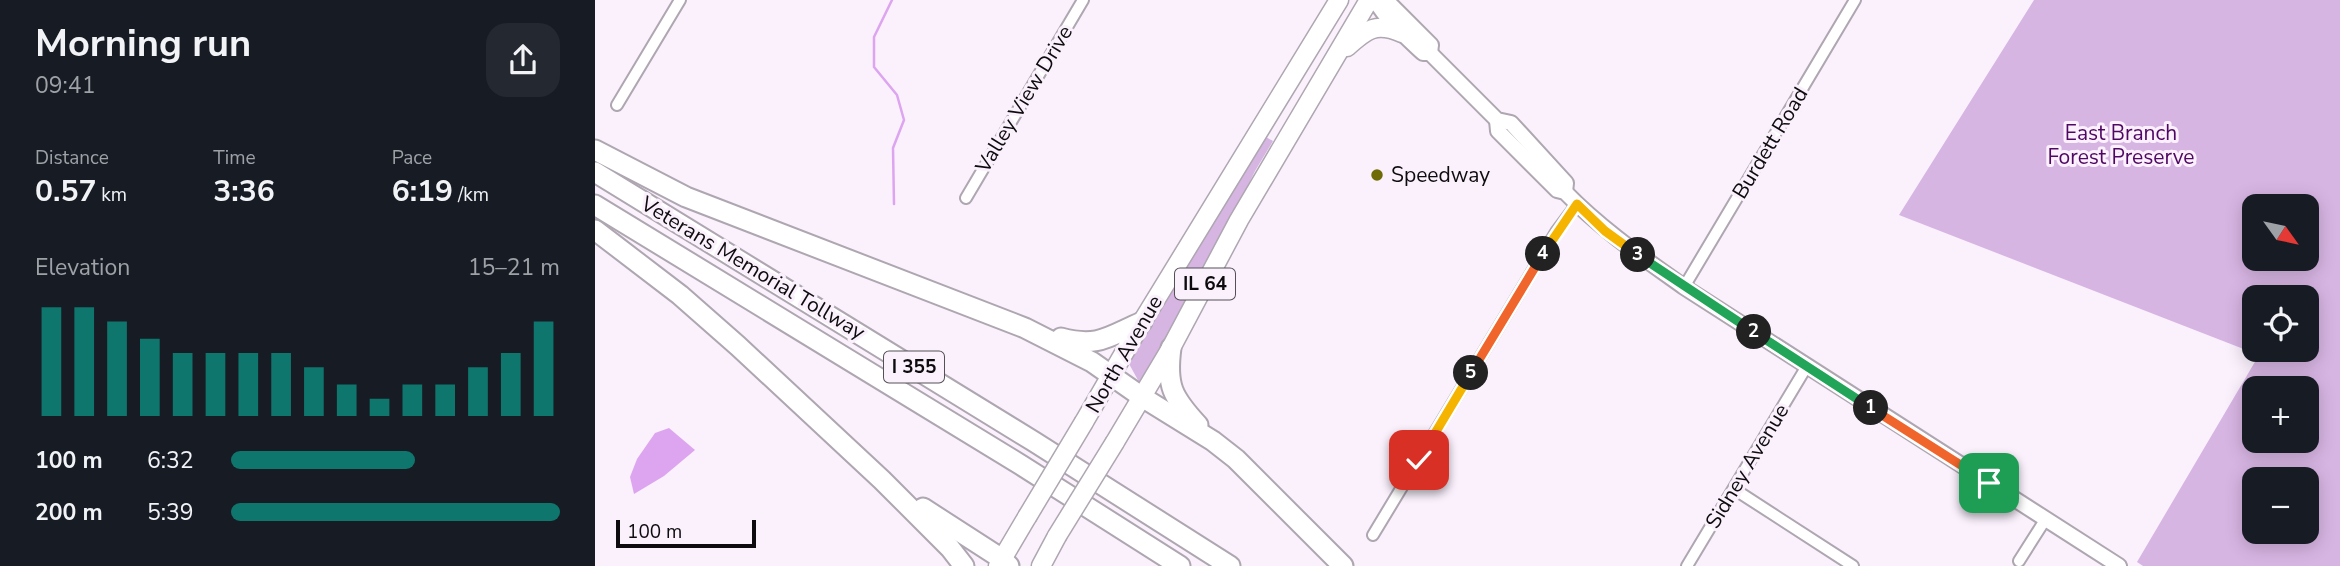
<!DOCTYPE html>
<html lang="en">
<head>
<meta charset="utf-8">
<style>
  :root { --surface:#171b24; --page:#242831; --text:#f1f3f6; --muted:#9ea1a6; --accent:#0f766e }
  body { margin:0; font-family:"Nunito Sans",sans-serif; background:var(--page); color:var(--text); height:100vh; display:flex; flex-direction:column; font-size:26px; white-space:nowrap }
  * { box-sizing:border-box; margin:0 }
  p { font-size:23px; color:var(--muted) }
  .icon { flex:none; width:38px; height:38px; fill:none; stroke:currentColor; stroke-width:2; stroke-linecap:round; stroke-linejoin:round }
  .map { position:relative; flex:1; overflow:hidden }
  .side { display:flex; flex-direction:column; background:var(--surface); width:595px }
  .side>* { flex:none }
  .needle { width:46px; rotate:123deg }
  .fabs { position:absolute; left:1647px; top:194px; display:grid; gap:14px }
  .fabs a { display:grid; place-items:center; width:77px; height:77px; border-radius:14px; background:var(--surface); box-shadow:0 4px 18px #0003; font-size:35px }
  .scale { position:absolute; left:21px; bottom:18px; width:140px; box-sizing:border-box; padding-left:7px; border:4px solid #0d0b0e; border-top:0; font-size:19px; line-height:24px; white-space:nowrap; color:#0d0b0e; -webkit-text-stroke:5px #faf1fd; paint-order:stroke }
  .pin { position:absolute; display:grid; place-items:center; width:60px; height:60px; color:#fff; margin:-30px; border-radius:14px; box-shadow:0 4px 10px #0006 }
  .km { position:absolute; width:35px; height:35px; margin:-18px; border-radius:50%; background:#222; color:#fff; font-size:19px; line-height:35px; text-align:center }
  .round { display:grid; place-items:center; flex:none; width:74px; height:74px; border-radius:21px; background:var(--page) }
  .head { display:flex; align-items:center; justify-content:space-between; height:119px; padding:0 35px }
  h1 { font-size:38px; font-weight:700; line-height:52px }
  .stats { display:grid; grid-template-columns:repeat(3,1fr); gap:10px; height:119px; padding:7px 35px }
  .stats div { display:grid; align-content:center }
  .stats b { font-size:30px; font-weight:700 }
  .stats small { font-size:19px; font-weight:400 }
  .stats p { font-size:19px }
  .chart { height:196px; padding:14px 35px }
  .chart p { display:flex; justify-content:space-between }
  .chart svg { width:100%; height:126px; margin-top:7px; stroke:var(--accent); stroke-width:6 }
  ul { padding:0 35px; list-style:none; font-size:23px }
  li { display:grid; grid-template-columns:112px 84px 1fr; align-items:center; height:52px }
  li i { height:18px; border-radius:9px; background:var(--accent) }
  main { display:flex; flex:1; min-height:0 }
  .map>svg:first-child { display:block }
  .green { fill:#d7b5e3; fill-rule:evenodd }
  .water { fill:#dda5ef }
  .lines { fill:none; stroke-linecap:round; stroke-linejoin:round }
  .stream { stroke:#dda5ef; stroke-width:2.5 }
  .minor-casing { stroke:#aea6b1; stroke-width:14 }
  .tertiary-casing { stroke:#aea6b1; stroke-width:18 }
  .primary-casing { stroke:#aea6b1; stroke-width:21 }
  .motorway-casing { stroke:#aea6b1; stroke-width:23 }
  .minor { stroke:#fff; stroke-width:10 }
  .tertiary { stroke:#fff; stroke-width:14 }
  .primary { stroke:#fff; stroke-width:18 }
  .motorway { stroke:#fff; stroke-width:19 }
  .primary-bridge-casing { stroke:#aea6b1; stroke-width:21; stroke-linecap:butt }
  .primary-bridge { stroke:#fff; stroke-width:18 }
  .split-1-casing { stroke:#fff; stroke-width:14 }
  .split-2-casing { stroke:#fff; stroke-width:14 }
  .split-3-casing { stroke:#fff; stroke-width:14 }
  .split-4-casing { stroke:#fff; stroke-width:14 }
  .split-5-casing { stroke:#fff; stroke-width:14 }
  .split-6-casing { stroke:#fff; stroke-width:14 }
  .split-1 { stroke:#f0652b; stroke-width:9 }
  .split-2 { stroke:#22a559; stroke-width:9 }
  .split-3 { stroke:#22a559; stroke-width:9 }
  .split-4 { stroke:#f5b400; stroke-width:9 }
  .split-5 { stroke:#f0652b; stroke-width:9 }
  .split-6 { stroke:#f5b400; stroke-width:9 }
  .poi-dot { fill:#6e6b07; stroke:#faf1fd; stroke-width:2.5 }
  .labels { text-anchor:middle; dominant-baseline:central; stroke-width:6; stroke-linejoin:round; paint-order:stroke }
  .shield { fill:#faf1fd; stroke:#545056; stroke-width:2 }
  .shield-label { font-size:19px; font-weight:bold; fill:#0d0b0e }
  .street-label { font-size:21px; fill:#0d0b0e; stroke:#faf1fd }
  .park-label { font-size:21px; fill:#500763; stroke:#faf1fd }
  .poi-label { font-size:21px; fill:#0d0b0e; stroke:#faf1fd; text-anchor:start }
</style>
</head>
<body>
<main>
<section class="side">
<div class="head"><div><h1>Morning run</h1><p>09:41</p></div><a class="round"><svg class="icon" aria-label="share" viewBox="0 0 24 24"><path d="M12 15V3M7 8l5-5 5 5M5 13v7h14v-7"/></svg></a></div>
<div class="stats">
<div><p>Distance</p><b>0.57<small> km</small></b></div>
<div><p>Time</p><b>3:36</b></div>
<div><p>Pace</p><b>6:19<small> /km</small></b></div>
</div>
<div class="chart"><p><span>Elevation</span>15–21 m</p>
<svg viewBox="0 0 160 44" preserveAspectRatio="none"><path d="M5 44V6M15 44V6M25 44V11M35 44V17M45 44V22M55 44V22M65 44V22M75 44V22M85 44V27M95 44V33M105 44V38M115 44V33M125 44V33M135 44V27M145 44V22M155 44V11"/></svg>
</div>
<ul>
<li><b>100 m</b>6:32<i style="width:56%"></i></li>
<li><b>200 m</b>5:39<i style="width:100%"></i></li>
</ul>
</section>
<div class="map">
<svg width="1745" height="566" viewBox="0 0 1745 566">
  <rect width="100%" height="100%" fill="#faf1fd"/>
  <g class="green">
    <path d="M 1439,0 L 1745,0 L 1745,566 L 1548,566 L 1542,562 L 1664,355 L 1304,215 ZM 1659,206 L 1712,206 L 1712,259 L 1659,259 ZM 1659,298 L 1712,298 L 1712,350 L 1659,350 ZM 1659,388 L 1712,388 L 1712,441 L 1659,441 ZM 1659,480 L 1712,480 L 1712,532 L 1659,532 Z"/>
    <polygon points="671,137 678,141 660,171 620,253 547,382 544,382 533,362"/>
  </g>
  <polygon class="water" points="74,428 100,450 69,476 39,494 35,477 42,459 60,433"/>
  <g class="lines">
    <polyline class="stream" points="297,0 279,37 279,67 302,95 309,120 298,148 299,204"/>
    <g class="minor-casing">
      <g id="minor">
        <polyline points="22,105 85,0"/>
        <polyline points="371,198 488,0"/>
        <polyline points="1089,287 1260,0"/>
        <polyline points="1139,489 1258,566"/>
        <polyline points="778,535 961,232 982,204"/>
        <polyline points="1424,561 1450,520"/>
        <polyline points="1092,566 1212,366"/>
      </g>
    </g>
    <g class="tertiary-casing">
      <g id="tertiary">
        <path d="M 780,0 C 792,21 811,37 828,53 L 835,53 L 902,120 L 916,123 L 971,183 L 970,192"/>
        <polyline points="787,0 795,4 836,45 835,53"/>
        <path d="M 902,120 L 903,131 L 962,190 L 970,192 C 1006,229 1047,257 1089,287 L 1524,566"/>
      </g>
    </g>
    <g class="primary-casing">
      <g id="primary">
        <path d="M 752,47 C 772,29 781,22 807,33"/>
        <polyline points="489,422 547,322 744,0"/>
        <polyline points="520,442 576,348 644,220 774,0"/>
        <polyline points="403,566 432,517"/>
        <polyline points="446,566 462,536"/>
      </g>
    </g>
    <g class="motorway-casing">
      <g id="motorway">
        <polyline points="0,150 91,197 430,328 497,362 547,397 618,441 641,459 748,566"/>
        <polyline points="0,172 438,441 635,566"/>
        <polyline points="0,205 426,465 585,566"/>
        <polyline points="0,230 85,295 143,346 287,480 355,548 369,566"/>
        <path d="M 466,338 C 504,348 514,336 547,322"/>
        <path d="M 576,348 C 571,385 577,397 603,425"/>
        <polyline points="328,508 407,559 414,566"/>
      </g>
    </g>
    <use href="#minor" class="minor"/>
    <use href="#tertiary" class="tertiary"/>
    <use href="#primary" class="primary"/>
    <use href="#motorway" class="motorway"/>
    <g class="primary-bridge-casing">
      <g id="primary-bridge">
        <polyline points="432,517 489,422"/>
        <polyline points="462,536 520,442"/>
      </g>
    </g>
    <use href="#primary-bridge" class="primary-bridge"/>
  </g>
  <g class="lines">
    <g class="split-1-casing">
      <polyline id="split-1" points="1276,408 1394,483"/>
    </g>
    <g class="split-2-casing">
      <polyline id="split-2" points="1159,332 1276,408"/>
    </g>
    <g class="split-3-casing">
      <polyline id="split-3" points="1043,255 1159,332"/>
    </g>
    <g class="split-4-casing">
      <polyline id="split-4" points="948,254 982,204 1010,231 1043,255"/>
    </g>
    <g class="split-5-casing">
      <polyline id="split-5" points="876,373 948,254"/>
    </g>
    <g class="split-6-casing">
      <polyline id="split-6" points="824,460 876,373"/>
    </g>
    <use href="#split-1" class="split-1"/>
    <use href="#split-2" class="split-2"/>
    <use href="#split-3" class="split-3"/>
    <use href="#split-4" class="split-4"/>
    <use href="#split-5" class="split-5"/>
    <use href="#split-6" class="split-6"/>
  </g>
  <circle class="poi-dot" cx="782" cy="175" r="7"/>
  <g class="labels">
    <g class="shield">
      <rect x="580" y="268.5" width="60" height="31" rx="5"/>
      <rect x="289" y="351.5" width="60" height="31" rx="5"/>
    </g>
    <g class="shield-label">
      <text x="610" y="284">IL 64</text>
      <text x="319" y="367">I 355</text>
    </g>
    <g class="street-label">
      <text transform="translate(429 99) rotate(-59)">Valley View Drive</text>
      <text transform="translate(1175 143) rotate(-59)">Burdett Road</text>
      <text transform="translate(158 268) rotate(31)">Veterans Memorial Tollway</text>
      <text transform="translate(529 354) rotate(-60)">North Avenue</text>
      <text transform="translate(1152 466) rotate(-59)">Sidney Avenue</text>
    </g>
    <g class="park-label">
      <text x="1526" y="133">East Branch<tspan x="1526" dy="24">Forest Preserve</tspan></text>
    </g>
    <g class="poi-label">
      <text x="796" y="175">Speedway</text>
    </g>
  </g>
</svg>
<div class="fabs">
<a><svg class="needle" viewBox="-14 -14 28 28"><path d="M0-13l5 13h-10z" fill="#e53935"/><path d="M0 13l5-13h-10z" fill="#9ea1a6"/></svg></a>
<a><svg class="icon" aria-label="locate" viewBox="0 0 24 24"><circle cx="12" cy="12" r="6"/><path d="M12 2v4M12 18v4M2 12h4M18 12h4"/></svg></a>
<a>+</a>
<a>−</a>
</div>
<div class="scale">100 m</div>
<div class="pin" style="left:1394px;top:483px;background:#1e9e55"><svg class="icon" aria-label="arrive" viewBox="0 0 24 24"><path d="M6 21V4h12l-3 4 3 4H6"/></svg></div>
<div class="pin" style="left:824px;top:460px;background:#d93025"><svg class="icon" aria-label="check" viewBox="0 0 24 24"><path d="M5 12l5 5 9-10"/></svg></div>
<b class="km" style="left:1276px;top:408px">1</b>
<b class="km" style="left:1159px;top:332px">2</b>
<b class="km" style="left:1043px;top:255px">3</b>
<b class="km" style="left:948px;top:254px">4</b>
<b class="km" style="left:876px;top:373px">5</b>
</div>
</main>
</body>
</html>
